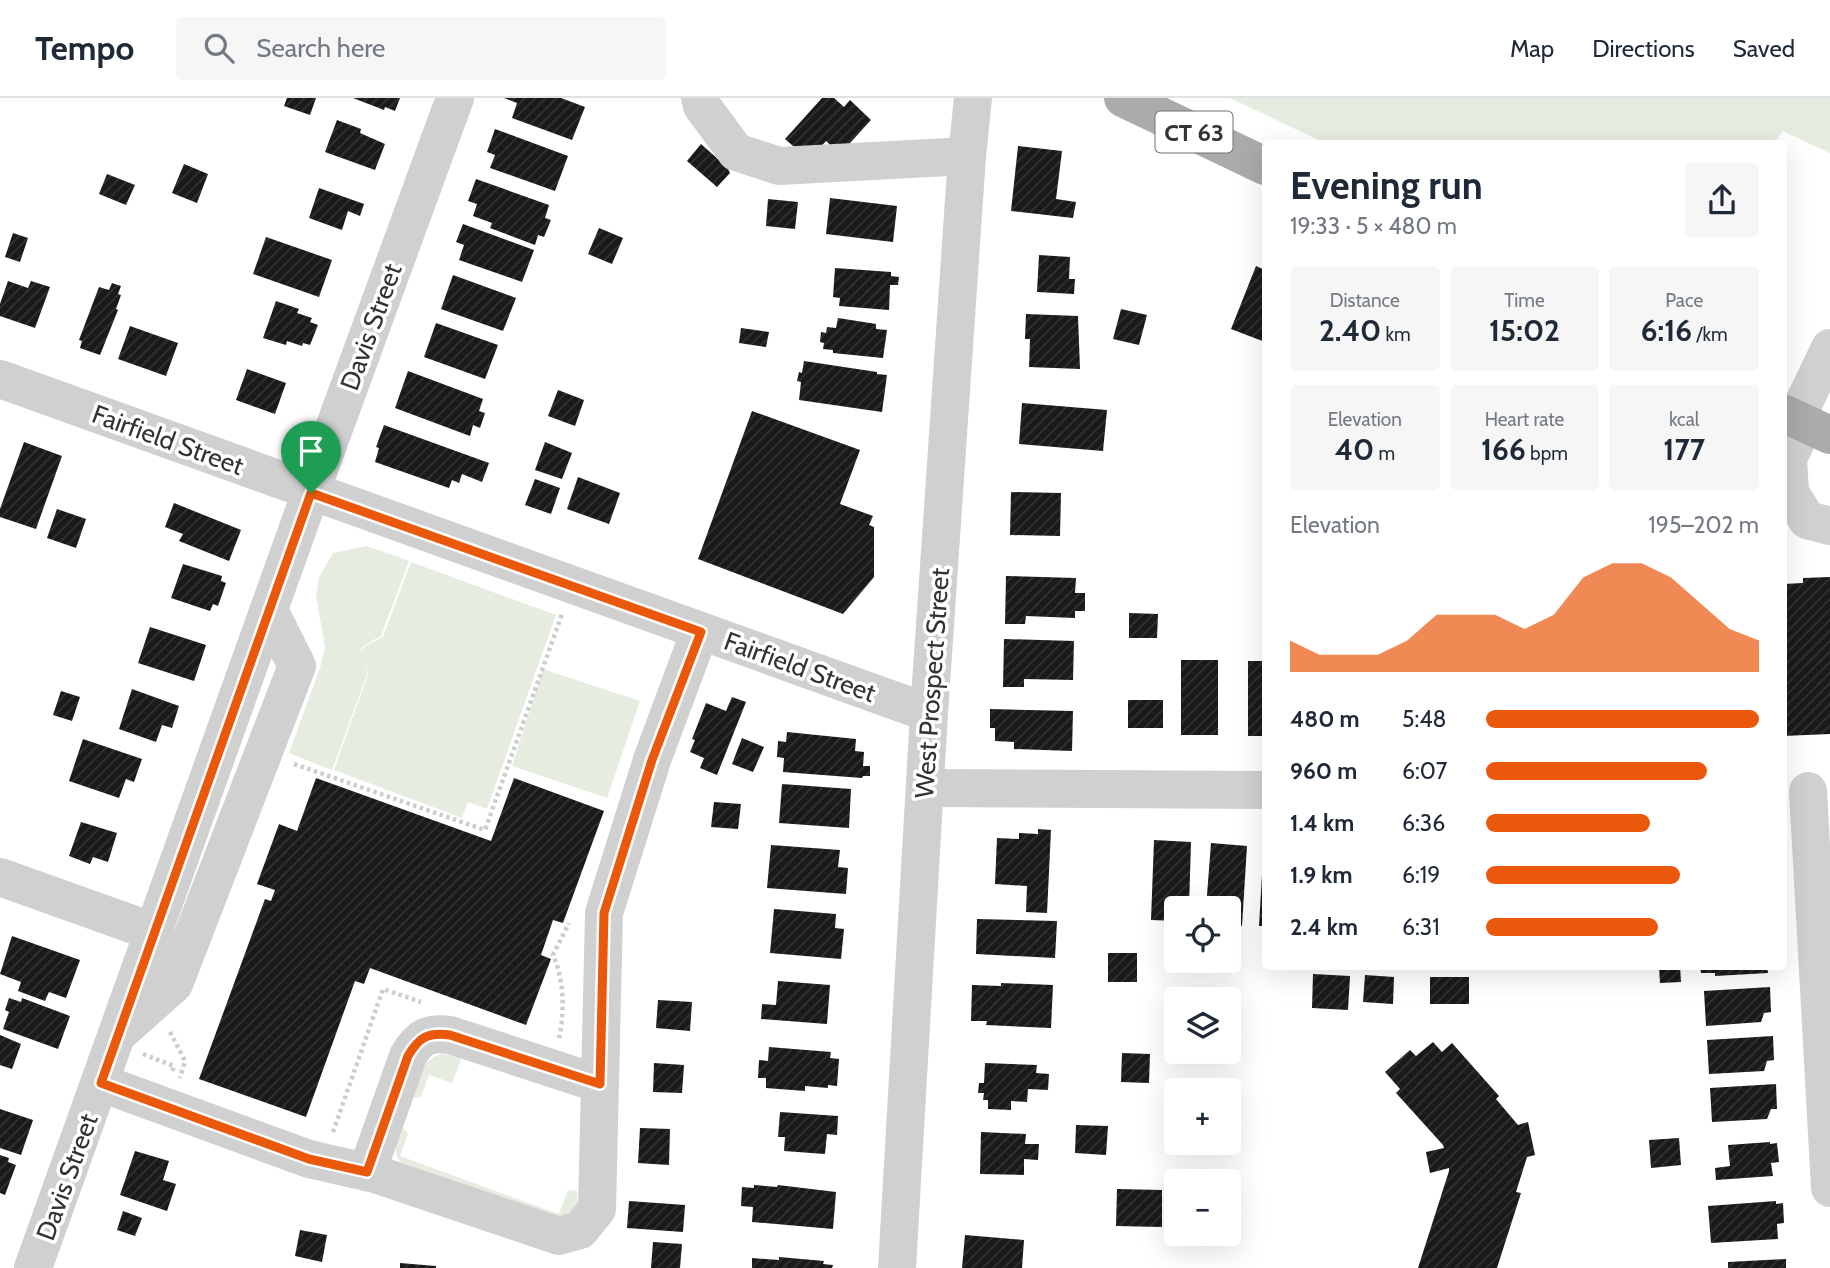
<!DOCTYPE html>
<html lang="en">
<head>
<meta charset="utf-8">
<style>
  :root { --surface:#fff; --page:#f6f6f7; --text:#1f2937; --muted:#747a83; --line:#e0e1e3; --accent:#ea580c }
  body { margin:0; font-family:Cabin,sans-serif; background:var(--page); color:var(--text); height:100vh; display:flex; flex-direction:column; font-size:26px; white-space:nowrap }
  * { box-sizing:border-box; margin:0 }
  p { font-size:23px; color:var(--muted) }
  .icon { flex:none; width:38px; height:38px; fill:none; stroke:currentColor; stroke-width:2; stroke-linecap:round; stroke-linejoin:round }
  .map { position:relative; flex:1; overflow:hidden }
  .sheet { position:absolute; left:1262px; top:42px; width:525px; height:830px; display:flex; flex-direction:column; background:var(--surface); border-radius:7px; box-shadow:0 7px 28px #0002 }
  .sheet>* { flex:none }
  .buttons { position:absolute; left:1164px; top:798px; display:grid; gap:14px }
  .buttons a { display:grid; place-items:center; width:77px; height:77px; border-radius:7px; background:var(--surface); box-shadow:0 7px 28px #0002; font-size:35px }
  .pin { position:absolute; display:grid; place-items:center; width:60px; height:60px; color:#fff; margin:-72px -30px; border-radius:50% 50% 50% 0; rotate:-45deg; box-shadow:0 0 7px #0007 }
  .pin .icon { rotate:45deg }
  .round { display:grid; place-items:center; flex:none; width:74px; height:74px; border-radius:7px; background:var(--page) }
  .headline { display:flex; align-items:center; justify-content:space-between; height:119px; padding:0 28px }
  h1 { font-size:38px; font-weight:800; line-height:52px }
  .metrics { display:grid; grid-template-columns:repeat(3,1fr); gap:10px; height:119px; padding:7px 28px }
  .metrics div { display:grid; align-content:center; border-radius:7px; background:var(--page); text-align:center }
  .metrics b { font-size:30px; font-weight:800 }
  .metrics small { font-size:19px; font-weight:400 }
  .metrics p { font-size:19px }
  .chart { height:196px; padding:14px 28px }
  .chart p { display:flex; justify-content:space-between }
  .chart svg { width:100%; height:126px; margin-top:7px; fill:var(--accent); opacity:.7 }
  ul { padding:0 28px; list-style:none; font-size:23px }
  li { display:grid; grid-template-columns:112px 84px 1fr; align-items:center; height:52px }
  li i { height:18px; border-radius:9px; background:var(--accent) }
  header { display:flex; align-items:center; gap:42px; box-sizing:border-box; height:98px; padding:0 35px; background:var(--surface); border-bottom:2px solid var(--line) }
  header strong { font-size:33px }
  nav { display:flex; gap:38px; margin-inline-start:auto; font-size:24px }
  .search { width:490px; height:63px; background:var(--page); display:flex; align-items:center; gap:18px; box-sizing:border-box; padding:0 24px; border-radius:7px; color:var(--muted); font-size:26px }
  .map>svg:first-child { display:block }
  .green { fill:#e6ecdf }
  .building { fill:url(#building-hatch) }
  .lines { fill:none; stroke-linecap:round; stroke-linejoin:round }
  .path { stroke:#cdcdcd; stroke-width:4.5; stroke-dasharray:3.5 3.5; stroke-linecap:butt }
  .minor { stroke:#d0d0d0; stroke-width:38 }
  .major { stroke:#ababab; stroke-width:38 }
  .route-casing { stroke:#fff; stroke-width:14 }
  .route { stroke:#ea580c; stroke-width:9 }
  .labels { text-anchor:middle; dominant-baseline:central; stroke-width:7; stroke-linejoin:round; paint-order:stroke }
  .shield { fill:#fff; stroke:#707070; stroke-width:2 }
  .shield-label { font-size:24px; font-weight:bold; fill:#333 }
  .street-label { font-size:26px; fill:#333; stroke:#fff }
</style>
</head>
<body>
<header>
<strong>Tempo</strong>
<div class="search"><svg class="icon" aria-label="search" viewBox="0 0 24 24"><circle cx="10" cy="10" r="6"/><path d="M15 15l6 6"/></svg>Search here</div>
<nav><a>Map</a><a>Directions</a><a>Saved</a></nav>
</header>
<div class="map">
<svg width="1830" height="1170" viewBox="0 0 1830 1170">
  <defs>
    <pattern id="building-hatch" width="6" height="6" patternUnits="userSpaceOnUse" patternTransform="scale(1.75)"><rect width="6" height="6" fill="#1a1a1a"/><path d="M-1 1l2-2M0 6l6-6M5 7l2-2" fill="none" stroke="#333"/></pattern>
  </defs>
  <rect width="100%" height="100%" fill="#fff"/>
  <g class="green">
    <polygon points="1230,0 1830,0 1830,55 1782,33 1775,46 1325,45"/>
    <path d="M 367,448 L 409,463 L 381,538 C 356,551 358,550 368,574 L 332,672 L 289,655 L 320,570 L 325,549 L 316,498 L 319,479 L 333,455 Z"/>
    <path d="M 411,464 L 556,517 L 487,711 L 468,704 L 462,720 L 334,672 L 369,574 C 367,570 361,562 361,558 C 359,548 376,543 383,539 Z"/>
    <polygon points="543,571 640,603 607,700 512,668"/>
    <path d="M 441,956 L 459,958 L 461,962 L 452,985 L 429,977 L 421,999 L 414,1000 C 416,982 422,962 441,956 Z"/>
    <path d="M 403,1030 L 408,1036 L 400,1058 L 559,1116 L 568,1092 L 577,1093 L 578,1109 L 561,1122 L 400,1064 C 393,1054 395,1039 403,1030 Z"/>
  </g>
  <g class="building">
    <polygon points="287,0 316,0 310,17 284,8"/>
    <polygon points="353,0 400,0 395,13 385,9 384,12"/>
    <polygon points="504,0 561,0 585,9 572,42 512,20 517,5"/>
    <polygon points="822,0 834,0 844,9 850,2 871,22 840,56 826,43 809,62 785,41"/>
    <polygon points="337,22 361,31 360,35 385,46 375,72 325,54"/>
    <polygon points="495,31 568,58 555,93 490,70 495,57 487,54"/>
    <polygon points="701,46 727,69 730,75 717,89 687,63"/>
    <polygon points="1018,48 1062,53 1056,101 1076,104 1073,120 1011,113"/>
    <polygon points="184,66 208,76 197,105 172,95"/>
    <polygon points="107,76 135,87 126,107 99,96"/>
    <polygon points="476,81 549,107 545,120 551,122 544,139 538,137 535,147 490,130 492,125 473,118 477,106 468,103"/>
    <polygon points="319,90 364,106 360,118 348,113 342,132 309,120"/>
    <polygon points="830,100 897,108 893,144 826,136"/>
    <polygon points="768,101 798,104 795,131 766,128"/>
    <polygon points="463,126 534,152 522,184 459,162 464,147 456,144"/>
    <polygon points="599,130 623,140 612,166 588,156"/>
    <polygon points="13,135 28,140 20,164 5,159"/>
    <polygon points="266,139 332,162 319,199 253,176"/>
    <polygon points="1039,157 1070,159 1069,181 1075,181 1074,196 1037,194"/>
    <polygon points="1256,168 1265,172 1265,244 1231,231"/>
    <polygon points="835,170 891,174 891,178 899,179 898,187 890,187 889,212 839,208 840,200 833,199"/>
    <polygon points="453,177 516,200 503,233 441,211"/>
    <polygon points="8,183 28,190 31,183 50,189 35,230 0,218 0,206"/>
    <polygon points="112,185 121,188 118,196 121,197 116,211 118,212 100,257 80,250 82,243 79,242 99,189 109,192"/>
    <polygon points="276,203 299,211 297,215 312,220 310,224 318,227 310,247 303,245 302,248 287,243 286,247 263,240"/>
    <polygon points="1121,211 1147,217 1139,247 1113,241"/>
    <polygon points="1026,216 1078,218 1080,271 1029,269 1030,241 1025,241"/>
    <polygon points="838,220 876,226 876,231 887,232 883,260 833,255 833,252 823,251 824,245 820,244 821,234 826,235 827,229 836,230"/>
    <polygon points="436,225 498,247 485,281 424,259"/>
    <polygon points="130,228 178,245 166,278 118,261"/>
    <polygon points="741,230 769,234 766,249 739,245"/>
    <polygon points="804,263 877,274 877,276 887,277 882,314 799,302 801,284 797,283 799,274 802,275"/>
    <polygon points="247,271 286,285 275,316 236,302"/>
    <polygon points="408,273 483,301 479,313 485,315 480,330 473,327 470,338 395,310"/>
    <polygon points="558,292 584,302 575,328 548,318"/>
    <polygon points="1022,305 1107,312 1103,353 1019,346"/>
    <polygon points="752,313 860,352 840,406 873,418 869,427 874,429 874,479 843,516 698,461"/>
    <polygon points="384,327 489,365 482,384 462,376 459,385 452,382 449,390 375,364 379,350 376,349"/>
    <polygon points="24,344 62,358 36,431 0,419 0,411"/>
    <polygon points="545,344 572,355 562,381 535,372"/>
    <polygon points="578,379 620,395 609,426 567,411"/>
    <polygon points="535,381 560,390 551,416 525,407"/>
    <polygon points="1011,394 1061,395 1060,438 1010,437"/>
    <polygon points="174,405 241,432 229,463 179,443 183,436 165,429"/>
    <polygon points="57,411 86,421 76,450 47,440"/>
    <polygon points="183,466 222,478 221,483 226,485 218,508 213,506 210,513 171,500"/>
    <polygon points="1006,478 1076,480 1075,495 1085,495 1085,513 1075,513 1075,520 1026,518 1025,526 1005,526"/>
    <polygon points="1830,479 1830,636 1783,638 1783,486 1803,485 1803,480"/>
    <polygon points="1129,515 1158,516 1157,540 1129,540"/>
    <polygon points="150,529 206,547 194,583 138,565"/>
    <polygon points="1004,541 1074,543 1073,582 1024,581 1024,589 1003,589"/>
    <rect x="1181" y="562" width="37" height="75"/>
    <rect x="1248" y="563" width="17" height="75"/>
    <polygon points="132,591 179,608 172,630 162,627 156,644 119,631"/>
    <polygon points="61,593 80,599 72,623 53,617"/>
    <polygon points="732,599 746,604 717,677 700,670 704,660 690,654 695,642 692,641 706,605 726,613"/>
    <rect x="1128" y="602" width="35" height="28"/>
    <polygon points="990,611 1073,613 1072,653 1014,651 1014,644 995,643 995,630 990,630"/>
    <polygon points="787,634 856,641 855,653 864,654 863,668 870,668 870,678 863,678 862,680 783,674 784,660 777,659 778,643 786,644"/>
    <polygon points="742,640 764,649 753,674 732,666"/>
    <polygon points="83,641 142,661 134,684 126,681 119,700 69,683"/>
    <polygon points="316,680 491,743 514,680 604,713 563,825 553,822 541,857 551,861 526,927 370,870 364,886 355,883 306,1019 199,981 265,801 271,803 275,792 257,786 279,726 297,733"/>
    <polygon points="782,686 851,691 849,730 779,725"/>
    <polygon points="714,704 741,706 738,731 711,729"/>
    <polygon points="81,724 117,735 108,764 93,759 90,766 69,758"/>
    <polygon points="1038,731 1051,732 1047,815 1026,814 1027,788 995,786 997,740 1019,741 1019,735 1038,736"/>
    <polygon points="1154,742 1191,744 1189,810 1176,810 1176,823 1151,822"/>
    <polygon points="1211,745 1247,748 1242,828 1228,827 1228,810 1206,810"/>
    <polygon points="771,747 840,752 838,769 848,770 846,796 767,790"/>
    <polygon points="1263,760 1265,760 1265,828 1259,828"/>
    <polygon points="774,811 836,816 835,830 844,831 841,861 770,855"/>
    <polygon points="977,821 1057,823 1055,860 976,856"/>
    <polygon points="12,838 80,862 66,900 49,894 45,903 18,893 21,884 0,876"/>
    <rect x="1108" y="855" width="29" height="29"/>
    <polygon points="1659,868 1680,868 1681,884 1660,885"/>
    <polygon points="1700,868 1767,868 1768,875 1715,878 1715,875 1701,875"/>
    <polygon points="1313,876 1350,878 1348,912 1312,910"/>
    <polygon points="1365,877 1394,879 1393,906 1363,904"/>
    <rect x="1430" y="879" width="39" height="27"/>
    <polygon points="778,883 830,887 827,926 761,921 762,906 776,907"/>
    <polygon points="1001,885 1053,887 1051,930 986,927 987,923 971,923 972,887 1001,888"/>
    <polygon points="1770,889 1771,914 1764,915 1761,924 1706,928 1704,893"/>
    <polygon points="9,900 21,904 22,900 70,918 58,951 3,931 9,914 5,912"/>
    <polygon points="658,902 692,904 690,933 656,930"/>
    <polygon points="0,937 21,946 12,971 0,967"/>
    <polygon points="1773,938 1774,962 1767,963 1764,973 1709,976 1707,942"/>
    <polygon points="1433,944 1442,954 1452,945 1499,998 1496,1001 1518,1027 1528,1024 1535,1057 1527,1059 1516,1094 1521,1095 1497,1170 1418,1170 1449,1073 1449,1070 1430,1075 1426,1054 1444,1050 1443,1047 1396,995 1400,991 1385,974 1410,952 1416,958"/>
    <polygon points="769,949 831,954 830,960 839,961 837,988 828,987 828,990 805,988 805,993 766,990 766,980 758,980 759,962 768,963"/>
    <polygon points="1122,955 1150,956 1149,985 1121,984"/>
    <polygon points="654,965 684,967 682,995 653,994"/>
    <polygon points="985,965 1037,967 1036,975 1049,976 1048,992 1028,991 1027,1004 1011,1003 1011,1012 988,1011 988,1002 983,1002 984,995 978,995 979,985 984,985"/>
    <polygon points="1776,986 1777,1011 1771,1011 1767,1021 1712,1024 1710,990"/>
    <polygon points="0,1011 33,1022 21,1057 0,1050"/>
    <polygon points="780,1014 838,1018 837,1037 827,1036 825,1056 784,1053 785,1039 778,1039"/>
    <polygon points="1076,1027 1108,1028 1106,1057 1075,1055"/>
    <polygon points="640,1030 670,1031 669,1067 638,1065"/>
    <polygon points="981,1034 1026,1036 1025,1046 1039,1046 1038,1062 1024,1061 1024,1077 980,1076"/>
    <polygon points="1679,1040 1681,1067 1651,1070 1649,1042"/>
    <polygon points="1770,1044 1770,1046 1777,1045 1779,1064 1771,1065 1773,1078 1716,1082 1715,1070 1730,1068 1728,1047"/>
    <polygon points="135,1053 169,1063 163,1082 176,1086 167,1113 120,1097"/>
    <polygon points="0,1057 9,1060 8,1064 16,1067 5,1097 0,1095"/>
    <polygon points="754,1087 777,1089 778,1087 836,1094 833,1131 752,1124 753,1109 741,1108 742,1089 754,1090"/>
    <polygon points="1117,1091 1162,1092 1162,1129 1116,1128"/>
    <polygon points="629,1103 685,1107 683,1134 627,1130"/>
    <polygon points="1776,1103 1776,1106 1783,1105 1784,1125 1777,1126 1778,1141 1711,1145 1708,1108"/>
    <polygon points="123,1113 142,1120 135,1138 117,1132"/>
    <polygon points="300,1132 327,1137 322,1164 295,1158"/>
    <polygon points="965,1137 1024,1142 1022,1170 962,1170"/>
    <polygon points="653,1144 682,1146 680,1170 651,1170"/>
    <polygon points="779,1159 824,1163 823,1166 833,1167 832,1170 752,1170 752,1160 779,1162"/>
    <polygon points="1786,1161 1786,1170 1728,1170 1728,1164"/>
    <polygon points="400,1165 436,1168 436,1170 400,1170"/>
  </g>
  <g class="lines">
    <g class="path">
      <polyline points="294,666 485,732 562,516"/>
      <polyline points="170,934 185,963 180,980"/>
      <path d="M 559,940 C 565,914 564,881 553,857 L 569,825"/>
      <polyline points="143,956 174,968 172,974"/>
      <polyline points="333,1034 383,891 421,904"/>
    </g>
    <g class="minor">
      <polyline points="700,0 702,8 736,54 779,68 967,58"/>
      <polyline points="0,281 929,615"/>
      <polyline points="1796,321 1830,250"/>
      <polyline points="1805,325 1788,361 1790,394 1807,422 1830,428"/>
      <polyline points="925,690 1265,692"/>
      <polyline points="1808,693 1830,1090"/>
      <polyline points="0,779 154,834"/>
      <polyline points="120,934 174,886 297,568 269,512"/>
      <polyline points="101,985 309,1061 375,1076 559,1138 580,1132 597,1111 604,815 652,662 700,533"/>
      <path d="M 367,1074 L 408,958 C 419,939 428,934 450,937 L 600,986"/>
      <polyline points="33,1170 322,363 455,0"/>
      <polyline points="897,1170 929,615 967,58 973,0"/>
    </g>
    <g class="major">
      <polyline points="1123,0 1265,68"/>
      <polyline points="1783,315 1830,337"/>
    </g>
  </g>
  <g class="lines">
    <g class="route-casing">
      <path id="route" d="M 311,395 L 701,534 L 652,662 L 604,815 L 600,986 L 450,937 C 428,934 419,939 408,958 L 367,1074 L 309,1061 L 101,985 Z"/>
    </g>
    <use href="#route" class="route"/>
  </g>
  <g class="labels">
    <rect class="shield" x="1155.5" y="13.5" width="77" height="41" rx="5"/>
    <g class="shield-label">
      <text x="1194" y="34">CT 63</text>
    </g>
    <g class="street-label">
      <text transform="translate(371 229) rotate(-70)">Davis Street</text>
      <text transform="translate(168 342) rotate(20)">Fairfield Street</text>
      <text transform="translate(800 569) rotate(20)">Fairfield Street</text>
      <text transform="translate(932 585) rotate(-86)">West Prospect Street</text>
      <text transform="translate(67 1079) rotate(-70)">Davis Street</text>
    </g>
  </g>
</svg>
<div class="buttons">
<a><svg class="icon" aria-label="locate" viewBox="0 0 24 24"><circle cx="12" cy="12" r="6"/><path d="M12 2v4M12 18v4M2 12h4M18 12h4"/></svg></a>
<a><svg class="icon" aria-label="layers" viewBox="0 0 24 24"><path d="M12 4l9 5-9 5-9-5zM3 14l9 5 9-5"/></svg></a>
<a>+</a>
<a>−</a>
</div>
<div class="pin" style="left:311px;top:395px;background:#1e9e55"><svg class="icon" aria-label="arrive" viewBox="0 0 24 24"><path d="M6 21V4h12l-3 4 3 4H6"/></svg></div>
<section class="sheet">
<div class="headline"><div><h1>Evening run</h1><p>19:33 · 5 × 480 m</p></div><a class="round"><svg class="icon" aria-label="share" viewBox="0 0 24 24"><path d="M12 15V3M7 8l5-5 5 5M5 13v7h14v-7"/></svg></a></div>
<div class="metrics">
<div><p>Distance</p><b>2.40<small> km</small></b></div>
<div><p>Time</p><b>15:02</b></div>
<div><p>Pace</p><b>6:16<small> /km</small></b></div>
</div>
<div class="metrics">
<div><p>Elevation</p><b>40<small> m</small></b></div>
<div><p>Heart rate</p><b>166<small> bpm</small></b></div>
<div><p>kcal</p><b>177</b></div>
</div>
<div class="chart"><p><span>Elevation</span>195–202 m</p>
<svg viewBox="0 0 160 44" preserveAspectRatio="none"><path d="M0 44V33L10 38L20 38L30 38L40 33L50 24L60 24L70 24L80 29L90 24L100 11L110 6L120 6L130 11L140 20L150 29L160 33V44z"/></svg>
</div>
<ul>
<li><b>480 m</b>5:48<i style="width:100%"></i></li>
<li><b>960 m</b>6:07<i style="width:81%"></i></li>
<li><b>1.4 km</b>6:36<i style="width:60%"></i></li>
<li><b>1.9 km</b>6:19<i style="width:71%"></i></li>
<li><b>2.4 km</b>6:31<i style="width:63%"></i></li>
</ul>
</section>
</div>
</body>
</html>
